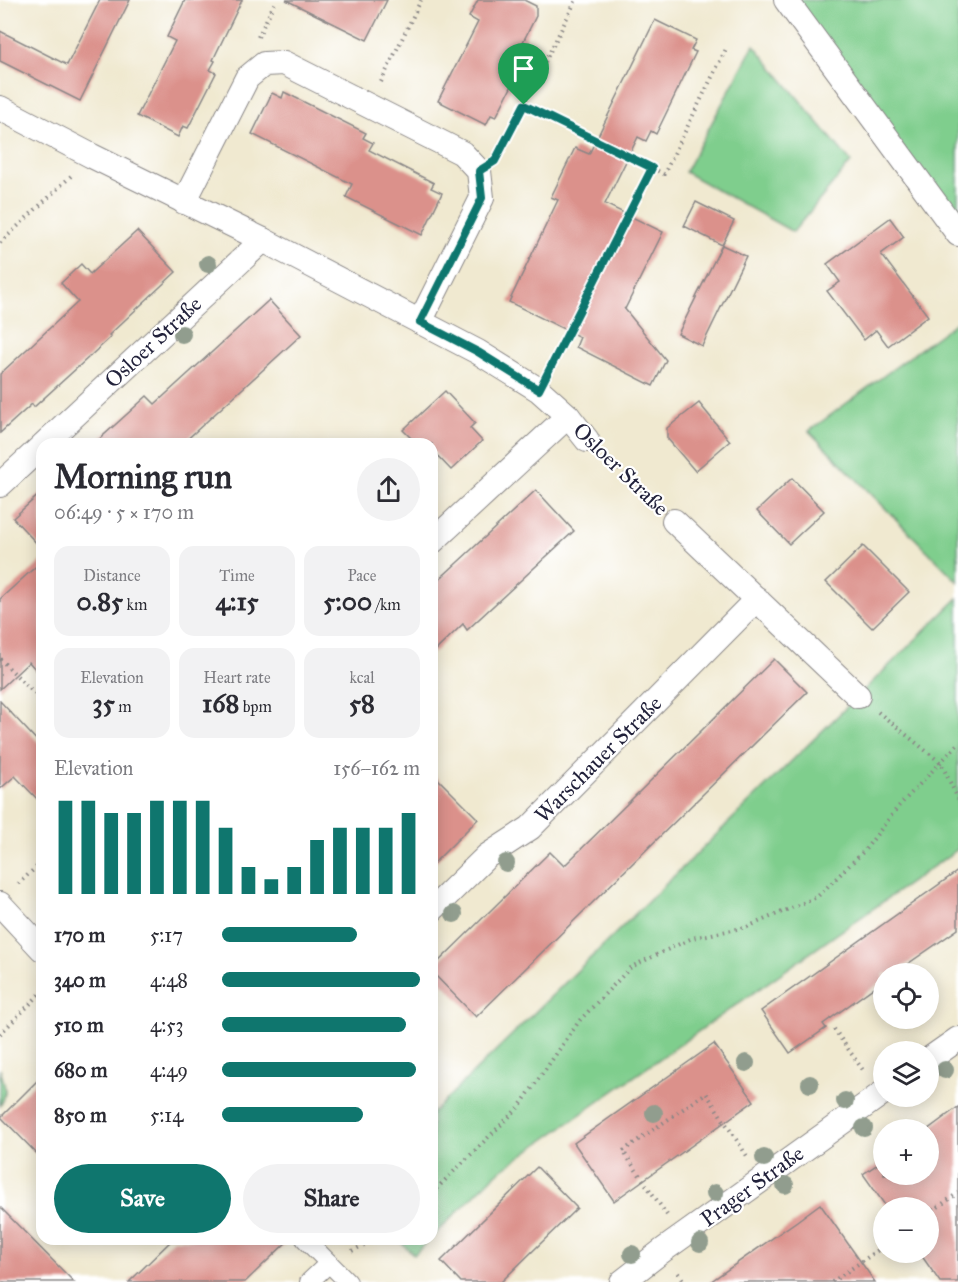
<!DOCTYPE html>
<html lang="en">
<head>
<meta charset="utf-8">
<style>
  :root { --surface:#fff; --page:#f2f2f3; --text:#2b2b33; --muted:#7c7c81; --accent:#0f766e }
  body { margin:0; font-family:"IM FELL Great Primer",serif; background:var(--page); color:var(--text); height:100vh; display:flex; flex-direction:column; font-size:22px; white-space:nowrap }
  * { box-sizing:border-box; margin:0 }
  p { font-size:20px; color:var(--muted) }
  .icon { flex:none; width:33px; height:33px; fill:none; stroke:currentColor; stroke-width:2; stroke-linecap:round; stroke-linejoin:round }
  .map { position:relative; flex:1; overflow:hidden }
  .side { position:absolute; left:36px; top:438px; width:402px; height:807px; display:flex; flex-direction:column; background:var(--surface); border-radius:18px; box-shadow:0 3px 15px #0003 }
  .side>* { flex:none }
  .fabs { position:absolute; left:873px; top:963px; display:grid; gap:12px }
  .fabs a { display:grid; place-items:center; width:66px; height:66px; border-radius:50%; background:var(--surface); box-shadow:0 3px 15px #0003; font-size:30px }
  .pin { position:absolute; display:grid; place-items:center; width:51px; height:51px; color:#fff; margin:-62px -26px; border-radius:50% 50% 50% 0; rotate:-45deg; box-shadow:0 0 6px #0007 }
  .pin .icon { rotate:45deg }
  .round { display:grid; place-items:center; flex:none; width:63px; height:63px; border-radius:32px; background:var(--page) }
  .head { display:flex; align-items:center; justify-content:space-between; height:102px; padding:0 18px }
  h1 { font-size:33px; font-weight:800; line-height:45px }
  .figures { display:grid; grid-template-columns:repeat(3,1fr); gap:9px; height:102px; padding:6px 18px }
  .figures div { display:grid; align-content:center; border-radius:15px; background:var(--page); text-align:center }
  .figures b { font-size:26px; font-weight:800 }
  .figures small { font-size:16px; font-weight:400 }
  .figures p { font-size:16px }
  .chart { height:168px; padding:12px 18px }
  .chart p { display:flex; justify-content:space-between }
  .chart svg { width:100%; height:108px; margin-top:6px; stroke:var(--accent); stroke-width:6 }
  .primary-button { display:flex; gap:12px; margin-top:auto; padding:12px 18px }
  .primary-button a { flex:1; height:69px; border-radius:36px; background:var(--accent); color:#fff; font-size:24px; font-weight:800; line-height:69px; text-align:center }
  .primary-button a+a { background:var(--page); color:var(--text) }
  ul { padding:0 18px; list-style:none; font-size:20px }
  li { display:grid; grid-template-columns:96px 72px 1fr; align-items:center; height:45px }
  li i { height:15px; border-radius:8px; background:var(--accent) }
  .map>svg:first-child { display:block }
  .green { fill:#7fce8d; stroke:#507864; stroke-width:1.5 }
  .building { fill:#db918b }
  .lines { fill:none; stroke-linecap:round; stroke-linejoin:round }
  .pedestrian-casing { stroke:#898686; stroke-width:20 }
  .minor-casing { stroke:#898686; stroke-width:26 }
  .path { stroke:#898686; stroke-width:4; stroke-dasharray:1.5 4.5; stroke-linecap:butt }
  .pedestrian { stroke:#fff; stroke-width:18 }
  .minor { stroke:#fff; stroke-width:24 }
  .tree { fill:#919d8e }
  .route-casing { stroke:#fff; stroke-width:12 }
  .route { stroke:#0f766e; stroke-width:8 }
  .labels { text-anchor:middle; dominant-baseline:central; stroke-width:4.5; stroke-linejoin:round; paint-order:stroke }
  .street-label { font-size:22px; fill:#22223b; stroke:#fff }
</style>
</head>
<body>
<div class="map">
<svg width="958" height="1282" viewBox="0 0 958 1282">
  <rect width="100%" height="100%" fill="#fff"/>
  <filter id="ink" filterUnits="userSpaceOnUse"><feTurbulence type="fractalNoise" baseFrequency=".0167" numOctaves="2"/><feDisplacementMap in="SourceGraphic" scale="12" xChannelSelector="R" yChannelSelector="G"/><feConvolveMatrix kernelMatrix="1 2 1 2 8 2 1 2 1" color-interpolation-filters="sRGB"/></filter>
  <filter id="wash" filterUnits="userSpaceOnUse"><feTurbulence type="fractalNoise" baseFrequency=".008" numOctaves="4" result="noise"/><feDisplacementMap in="SourceGraphic" scale="24" xChannelSelector="R" yChannelSelector="G"/><feGaussianBlur stdDeviation="1.35" result="paint"/><feColorMatrix in="noise" values="0 0 0 0 0 0 0 0 0 0 0 0 0 0 0 0 0 1.4 0 .05"/><feComposite in="paint" operator="in"/></filter>
  <g filter="url(#wash)">
    <rect width="100%" height="100%" fill="#f0e9d0"/>
    <g class="green">
      <polygon points="790,0 958,0 958,221"/>
      <polygon points="754,45 851,162 793,232 685,172"/>
      <polygon points="958,321 958,582 809,431"/>
      <polygon points="958,598 958,849 497,1173 432,1237 432,1113"/>
      <path d="M 0,1069 C 4,1083 9,1093 0,1106 Z"/>
      <polygon points="398,1239 430,1239 414,1255"/>
    </g>
    <g id="blocks">
      <g class="building">
        <polygon points="100,0 130,0 80,101 0,61 0,31 67,65"/>
        <polygon points="185,0 242,0 213,60 215,61 210,70 216,73 188,128 183,126 178,137 137,116 175,41 167,37"/>
        <polygon points="286,0 387,0 367,40"/>
        <polygon points="478,0 524,0 536,6 536,16 522,44 531,48 496,117 491,115 486,125 438,101 478,22 469,17"/>
        <polygon points="655,20 696,40 691,50 696,52 656,134 651,131 646,141 638,137 605,204 663,232 625,309 624,308 666,360 653,386 576,347 580,337 509,302 558,200 551,197 575,148 589,154"/>
        <polygon points="284,92 366,133 363,138 373,143 369,150 434,183 431,188 442,193 422,235 346,197 352,184 252,134 272,93 282,98"/>
        <polygon points="696,202 734,221 722,245 684,226"/>
        <polygon points="890,218 904,237 881,254 928,316 888,346 876,330 864,340 827,291 840,282 827,264"/>
        <polygon points="137,231 176,272 109,335 111,337 34,407 32,404 0,433 0,374 78,302 61,283 81,264 90,274"/>
        <polygon points="722,245 746,256 702,346 678,334"/>
        <polygon points="269,300 301,335 182,444 94,444 147,396 155,404"/>
        <polygon points="445,391 475,423 470,428 482,441 451,470 432,450 432,444 417,444 403,430"/>
        <polygon points="699,403 730,441 695,471 667,438 667,428"/>
        <polygon points="792,478 824,511 789,544 757,511"/>
        <polygon points="536,490 574,531 467,630 463,624 432,654 432,586"/>
        <polygon points="42,492 42,549 13,518"/>
        <polygon points="863,546 909,592 872,628 826,582"/>
        <polygon points="42,561 42,677 29,662 0,689 0,599"/>
        <polygon points="774,659 807,692 476,1017 432,972 432,968 550,852 564,866"/>
        <polygon points="0,701 42,746 42,804 15,776 0,789"/>
        <polygon points="432,773 478,819 432,865"/>
        <polygon points="958,871 958,929 893,974 884,974 884,980 823,1024 826,1028 790,1053 761,1011"/>
        <polygon points="714,1044 754,1101 614,1201 574,1143"/>
        <polygon points="42,1076 42,1159 1,1117"/>
        <polygon points="958,1107 958,1282 940,1282 919,1252 928,1252 928,1208 887,1208 863,1174 884,1160 884,1174 928,1174 928,1130 927,1130"/>
        <polygon points="537,1167 577,1208 501,1282 461,1282 441,1261"/>
        <polygon points="820,1204 875,1282 710,1282 797,1221"/>
        <polygon points="0,1207 74,1282 0,1282"/>
        <polygon points="173,1239 290,1239 245,1282 129,1282"/>
      </g>
    </g>
  </g>
  <g filter="url(#ink)">
    <use href="#blocks" fill-opacity="0" stroke="#898686" stroke-width="1.5"/>
    <g class="lines">
      <g class="pedestrian-casing">
        <g id="pedestrian">
          <polyline points="305,1239 348,1282"/>
          <polyline points="309,1282 329,1263"/>
        </g>
      </g>
      <g class="minor-casing">
        <g id="minor">
          <polyline points="786,0 958,234"/>
          <polyline points="0,108 92,156 263,240 478,352 539,390 568,416 587,440"/>
          <polyline points="184,202 247,78 264,64 284,63 462,153 479,171 482,198 420,322"/>
          <polyline points="44,444 263,240"/>
          <polyline points="0,485 42,446"/>
          <polyline points="674,521 858,696"/>
          <polyline points="432,542 568,416"/>
          <polyline points="0,904 42,949"/>
          <polyline points="432,910 487,856 530,828 757,599"/>
          <polyline points="928,1060 958,1039"/>
          <polyline points="622,1282 662,1251 884,1092"/>
        </g>
      </g>
      <g class="path">
        <polyline points="258,37 276,0"/>
        <polyline points="381,82 421,0"/>
        <polyline points="524,105 652,168"/>
        <polyline points="499,153 576,0"/>
        <polyline points="0,243 72,175"/>
        <polyline points="552,366 652,168 664,174 726,49"/>
        <polyline points="606,457 655,503"/>
        <polyline points="0,659 42,701"/>
        <polyline points="878,712 941,763 958,799"/>
        <polyline points="18,884 42,862"/>
        <polyline points="834,1029 865,1073"/>
        <polyline points="0,1034 42,992"/>
        <polyline points="432,1193 519,1107 580,1020 631,967 692,938 747,927 817,897 864,851 898,807 958,744"/>
        <polyline points="928,1214 958,1193"/>
        <polyline points="667,1215 623,1151 634,1143 706,1093 747,1156"/>
        <polyline points="352,1251 376,1239"/>
        <polyline points="678,1273 685,1282"/>
        <polyline points="832,1282 884,1246"/>
      </g>
      <use href="#pedestrian" class="pedestrian"/>
      <use href="#minor" class="minor"/>
    </g>
    <g class="tree">
      <circle cx="208" cy="264" r="9"/>
      <circle cx="182" cy="334" r="9"/>
      <circle cx="506" cy="863" r="9"/>
      <circle cx="454" cy="914" r="9"/>
      <circle cx="746" cy="1063" r="9"/>
      <circle cx="945" cy="1070" r="9"/>
      <circle cx="810" cy="1084" r="9"/>
      <circle cx="845" cy="1101" r="9"/>
      <circle cx="654" cy="1113" r="9"/>
      <circle cx="864" cy="1128" r="9"/>
      <circle cx="764" cy="1158" r="9"/>
      <circle cx="785" cy="1185" r="9"/>
      <circle cx="715" cy="1193" r="9"/>
      <circle cx="700" cy="1243" r="9"/>
      <circle cx="632" cy="1254" r="9"/>
    </g>
  </g>
  <g class="lines" filter="url(#ink)">
    <g class="route-casing">
      <polygon id="route" points="524,105 652,168 539,390 478,352 420,322 482,198 479,171 495,161"/>
    </g>
    <use href="#route" class="route"/>
  </g>
  <g class="labels">
    <g class="street-label">
      <text transform="translate(153 342) rotate(-43)">Osloer Straße</text>
      <text transform="translate(621 469) rotate(44)">Osloer Straße</text>
      <text transform="translate(598 759) rotate(-45)">Warschauer Straße</text>
      <text transform="translate(752 1186) rotate(-36)">Prager Straße</text>
    </g>
  </g>
</svg>
<div class="fabs">
<a><svg class="icon" aria-label="locate" viewBox="0 0 24 24"><circle cx="12" cy="12" r="6"/><path d="M12 2v4M12 18v4M2 12h4M18 12h4"/></svg></a>
<a><svg class="icon" aria-label="layers" viewBox="0 0 24 24"><path d="M12 4l9 5-9 5-9-5zM3 14l9 5 9-5"/></svg></a>
<a>+</a>
<a>−</a>
</div>
<div class="pin" style="left:524px;top:105px;background:#1e9e55"><svg class="icon" aria-label="arrive" viewBox="0 0 24 24"><path d="M6 21V4h12l-3 4 3 4H6"/></svg></div>
<section class="side">
<div class="head"><div><h1>Morning run</h1><p>06:49 · 5 × 170 m</p></div><a class="round"><svg class="icon" aria-label="share" viewBox="0 0 24 24"><path d="M12 15V3M7 8l5-5 5 5M5 13v7h14v-7"/></svg></a></div>
<div class="figures">
<div><p>Distance</p><b>0.85<small> km</small></b></div>
<div><p>Time</p><b>4:15</b></div>
<div><p>Pace</p><b>5:00<small> /km</small></b></div>
</div>
<div class="figures">
<div><p>Elevation</p><b>35<small> m</small></b></div>
<div><p>Heart rate</p><b>168<small> bpm</small></b></div>
<div><p>kcal</p><b>58</b></div>
</div>
<div class="chart"><p><span>Elevation</span>156–162 m</p>
<svg viewBox="0 0 160 44" preserveAspectRatio="none"><path d="M5 44V6M15 44V6M25 44V11M35 44V11M45 44V6M55 44V6M65 44V6M75 44V17M85 44V33M95 44V38M105 44V33M115 44V22M125 44V17M135 44V17M145 44V17M155 44V11"/></svg>
</div>
<ul>
<li><b>170 m</b>5:17<i style="width:68%"></i></li>
<li><b>340 m</b>4:48<i style="width:100%"></i></li>
<li><b>510 m</b>4:53<i style="width:93%"></i></li>
<li><b>680 m</b>4:49<i style="width:98%"></i></li>
<li><b>850 m</b>5:14<i style="width:71%"></i></li>
</ul>
<div class="primary-button"><a>Save</a><a>Share</a></div>
</section>
</div>
</body>
</html>
